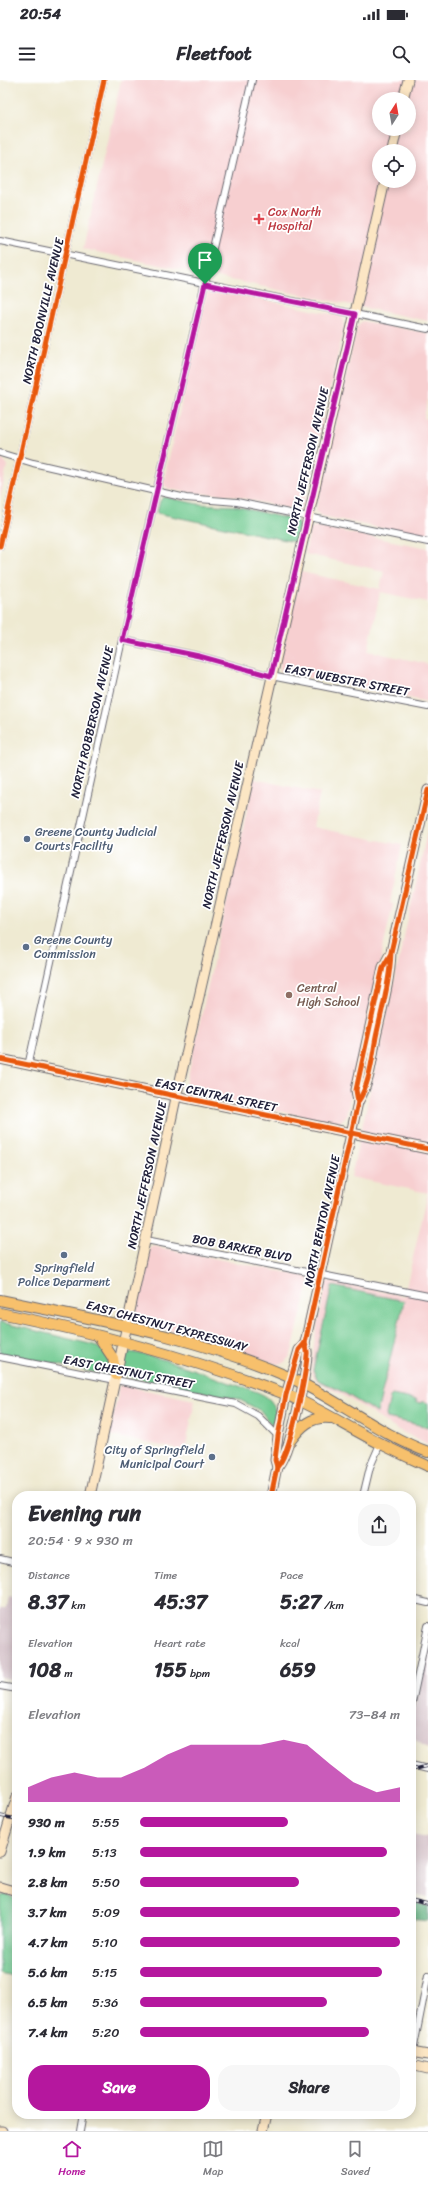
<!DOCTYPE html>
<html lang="en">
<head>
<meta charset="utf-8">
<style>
  :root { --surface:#fff; --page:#f7f7f7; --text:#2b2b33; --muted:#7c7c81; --line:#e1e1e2; --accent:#b5179e }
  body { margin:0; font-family:Sriracha,sans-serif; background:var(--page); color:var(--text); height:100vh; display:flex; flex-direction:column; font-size:15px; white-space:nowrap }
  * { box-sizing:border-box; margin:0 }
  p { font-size:13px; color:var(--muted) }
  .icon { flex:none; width:22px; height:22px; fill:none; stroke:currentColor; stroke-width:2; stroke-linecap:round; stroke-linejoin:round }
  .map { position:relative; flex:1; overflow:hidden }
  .side { position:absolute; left:12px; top:1411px; width:404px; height:628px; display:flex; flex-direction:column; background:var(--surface); border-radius:16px; box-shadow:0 2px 10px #0003 }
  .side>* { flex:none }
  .needle { width:26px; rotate:11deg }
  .controls { position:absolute; left:372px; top:12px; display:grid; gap:8px }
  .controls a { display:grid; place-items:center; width:44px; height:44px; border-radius:50%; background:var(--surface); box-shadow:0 2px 10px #0003; font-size:20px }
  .pin { position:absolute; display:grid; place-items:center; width:34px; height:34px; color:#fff; margin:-41px -17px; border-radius:50% 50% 50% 0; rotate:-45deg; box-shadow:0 0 4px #0007 }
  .pin .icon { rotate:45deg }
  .round { display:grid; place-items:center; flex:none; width:42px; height:42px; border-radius:16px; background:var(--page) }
  .summary { display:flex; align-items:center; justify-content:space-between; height:68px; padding:0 16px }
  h1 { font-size:22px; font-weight:700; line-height:30px }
  .figures { display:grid; grid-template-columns:repeat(3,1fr); gap:6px; height:68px; padding:4px 16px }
  .figures div { display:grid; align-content:center }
  .figures b { font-size:20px; font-weight:700 }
  .figures small { font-size:11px; font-weight:400 }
  .figures p { font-size:11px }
  .chart { height:112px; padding:8px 16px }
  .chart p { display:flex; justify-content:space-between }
  .chart svg { width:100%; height:72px; margin-top:4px; fill:var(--accent); opacity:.7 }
  .button { display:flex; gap:8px; margin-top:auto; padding:8px 16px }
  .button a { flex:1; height:46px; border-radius:16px; background:var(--accent); color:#fff; font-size:16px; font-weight:700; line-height:46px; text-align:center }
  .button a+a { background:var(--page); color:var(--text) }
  ul { padding:0 16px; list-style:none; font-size:13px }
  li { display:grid; grid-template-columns:64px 48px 1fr; align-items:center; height:30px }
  li i { height:10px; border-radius:5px; background:var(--accent) }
  .status { display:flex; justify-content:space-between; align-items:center; height:28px; padding:0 20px; background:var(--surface); direction:ltr }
  .status svg { height:11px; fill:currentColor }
  header { display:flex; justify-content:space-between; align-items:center; height:52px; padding:0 16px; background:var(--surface); font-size:18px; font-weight:700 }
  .tabs { display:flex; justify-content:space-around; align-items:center; height:56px; border-top:1px solid var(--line); background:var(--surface); font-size:11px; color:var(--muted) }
  .tabs a { display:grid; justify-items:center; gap:2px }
  .tabs .on { color:var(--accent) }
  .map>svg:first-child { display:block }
  .built { fill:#f7cfd0; fill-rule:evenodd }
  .industrial { fill:#d2bdc5 }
  .green { fill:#72cb92; stroke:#4a7666 }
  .forest { fill:#5daf7c; stroke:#40685c }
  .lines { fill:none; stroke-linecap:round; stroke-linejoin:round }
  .street-casing { stroke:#6a6870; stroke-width:8 }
  .secondary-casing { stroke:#6a6870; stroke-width:11 }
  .primary-casing { stroke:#6a6870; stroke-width:12 }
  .street { stroke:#fff; stroke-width:6 }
  .secondary { stroke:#fce6c4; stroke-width:9 }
  .primary { stroke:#f7c06c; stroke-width:10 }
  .rail-casing { stroke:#22223b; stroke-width:3.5 }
  .rail { stroke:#fff; stroke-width:2; stroke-dasharray:6; stroke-linecap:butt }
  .cycleway-casing { stroke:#fff; stroke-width:8 }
  .cycleway { stroke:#e8590c; stroke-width:5 }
  .route-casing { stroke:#fff; stroke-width:8 }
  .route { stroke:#b5179e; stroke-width:5 }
  .health-dot { fill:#e0444e; stroke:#fff; stroke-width:1.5 }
  .service-dot { fill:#5c6f8a; stroke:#fff; stroke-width:1.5 }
  .education-dot { fill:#8d6e63; stroke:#fff; stroke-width:1.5 }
  .labels { text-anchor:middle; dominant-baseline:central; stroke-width:3.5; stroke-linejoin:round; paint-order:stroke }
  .health-label { font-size:12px; fill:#be3a42; stroke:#fff; text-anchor:start }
  .street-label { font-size:12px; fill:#22223b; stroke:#fff }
  .service-label { font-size:12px; fill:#4e5e75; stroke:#fff; text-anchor:start }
  .education-label { font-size:12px; fill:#785e54; stroke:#fff; text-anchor:start }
</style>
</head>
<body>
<div class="status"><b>20:54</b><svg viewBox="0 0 49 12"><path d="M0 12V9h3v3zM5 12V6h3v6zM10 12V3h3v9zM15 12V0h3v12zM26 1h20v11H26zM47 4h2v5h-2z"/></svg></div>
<header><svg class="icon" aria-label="menu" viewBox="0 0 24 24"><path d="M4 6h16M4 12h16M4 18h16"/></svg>Fleetfoot<svg class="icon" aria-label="search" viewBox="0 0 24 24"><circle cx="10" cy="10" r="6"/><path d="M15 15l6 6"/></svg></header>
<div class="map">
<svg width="428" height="2051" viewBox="0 0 428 2051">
  <rect width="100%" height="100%" fill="#fff"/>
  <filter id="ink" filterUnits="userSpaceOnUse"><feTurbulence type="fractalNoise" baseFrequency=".025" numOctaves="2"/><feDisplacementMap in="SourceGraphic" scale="8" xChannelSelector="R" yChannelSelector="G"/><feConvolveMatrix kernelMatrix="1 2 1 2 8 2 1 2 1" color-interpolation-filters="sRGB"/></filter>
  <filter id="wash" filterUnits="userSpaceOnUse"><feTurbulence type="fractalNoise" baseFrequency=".012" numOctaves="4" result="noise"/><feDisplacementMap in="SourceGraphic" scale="16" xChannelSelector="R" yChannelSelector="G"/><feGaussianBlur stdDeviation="0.9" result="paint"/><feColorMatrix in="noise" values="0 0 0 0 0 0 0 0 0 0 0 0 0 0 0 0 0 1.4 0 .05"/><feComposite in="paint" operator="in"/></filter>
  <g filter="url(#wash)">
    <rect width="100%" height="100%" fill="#efead2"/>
    <g class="built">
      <path d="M 121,0 L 428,0 L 428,241 L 83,169 ZM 379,19 L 409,19 L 409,49 L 379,49 ZM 379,71 L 409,71 L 409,101 L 379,101 Z"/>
      <polygon points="217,210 340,236 344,240 344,248 303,425 299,431 229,415 193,413 169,409 163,404 206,215 209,211"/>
      <polygon points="362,241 428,253 428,318 424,338 428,339 428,458 322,436 316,431 357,246"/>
      <polygon points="0,378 3,379 7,386 0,418"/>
      <polygon points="315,446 428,468 428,522 380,512 368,571 428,584 428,622 282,592 280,590 280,583 301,492 380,509 384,491 305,474 310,450"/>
      <polygon points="254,699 320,713 313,747 402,765 390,823 393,824 346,1036 338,1044 189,1012 185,1009"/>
      <polygon points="428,748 428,1364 396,1349 351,1320 317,1301 311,1293 315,1257 327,1201 404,1216 428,1113 351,1097"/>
      <polygon points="153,1166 309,1197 309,1203 291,1275 284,1283 276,1284 220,1265 138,1241 136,1236 141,1204 149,1169"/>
      <polygon points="120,1305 195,1320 185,1371 109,1355"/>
    </g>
    <g class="industrial">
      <polygon points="8,1517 17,1519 17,1600 0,1597 0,1529 6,1529"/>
      <polygon points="428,1567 428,1668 411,1656 411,1649"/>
      <polygon points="411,1754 428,1757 428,1817 411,1813"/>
    </g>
    <g class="green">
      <polygon points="164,417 198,424 235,426 297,441 299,447 295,462 157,433 160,421"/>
      <polygon points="332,1206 404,1221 377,1333 343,1312 318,1300 313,1290"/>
      <path d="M 0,1242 L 94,1265 C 105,1271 113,1282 108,1295 L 0,1273 Z"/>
      <path d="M 127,1272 C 156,1274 205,1294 233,1304 C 244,1308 259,1311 268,1318 C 276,1325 279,1340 274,1349 L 261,1331 L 238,1319 L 125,1296 L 122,1291 Z"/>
      <polygon points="392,1315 417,1320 416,1322 422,1323 422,1321 428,1323 428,1347 387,1338 386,1335 390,1317"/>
      <polygon points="6,1814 17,1820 17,1897 0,1893 0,1817"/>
    </g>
    <polygon class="forest" points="411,1822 428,1826 428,1841 411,1839"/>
  </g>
  <g filter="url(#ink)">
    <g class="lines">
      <g class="street-casing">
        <g id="street">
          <polyline points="0,161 428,249"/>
          <polyline points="0,373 33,383 186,418 237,422 428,462"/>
          <polyline points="0,466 104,0"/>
          <polyline points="122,560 199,576 271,596 428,627"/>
          <polyline points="28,986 122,560 252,0"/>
          <polyline points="146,1160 428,1216"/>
          <polyline points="0,1277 236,1324 258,1336 278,1356"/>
          <polyline points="363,1416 370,1387 380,1364"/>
          <polyline points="0,1479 17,1483"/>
          <polyline points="411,1519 428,1523"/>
          <polyline points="0,1606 17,1609"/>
          <polyline points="411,1628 428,1546"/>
          <polyline points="411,1685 428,1689"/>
          <polyline points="411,1982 428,1895"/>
          <polyline points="80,2051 83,2034"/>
        </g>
      </g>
      <g class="secondary-casing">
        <g id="secondary">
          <polyline points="403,19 408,0"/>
          <polyline points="392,71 397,49"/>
          <polyline points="0,979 428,1069"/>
          <polyline points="358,1022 356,1010 383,887 390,874"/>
          <path d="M 277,1387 C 290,1376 306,1294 307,1275 C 308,1271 306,1267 305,1263 L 358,1022 C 370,1003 372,979 376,957 C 382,929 390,901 391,872 L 428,710"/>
          <polyline points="90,1416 176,1018 385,101"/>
          <polyline points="271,1416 277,1387 275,1380 278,1356 286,1315 299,1270 305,1263"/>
          <polyline points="0,1772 17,1716"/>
          <polyline points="0,1807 17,1812"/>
          <polyline points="411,1972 428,1975"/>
          <polyline points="411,1985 428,1989"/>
          <polyline points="0,2051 2,2051"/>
          <polyline points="263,2051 267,2034"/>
        </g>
      </g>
      <g class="primary-casing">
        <g id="primary">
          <path d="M 0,1220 C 97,1240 198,1257 289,1297 C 335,1318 381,1355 428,1372"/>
          <path d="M 0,1233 C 96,1253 193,1278 285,1314 C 319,1328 349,1348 381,1364 C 397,1372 412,1379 428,1386"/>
          <polyline points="99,1257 113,1278 116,1295"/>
          <path d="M 290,1361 C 301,1346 311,1336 330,1338"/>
        </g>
      </g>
      <use href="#street" class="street"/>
      <use href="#secondary" class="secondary"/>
      <use href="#primary" class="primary"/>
      <g class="rail-casing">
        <g id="rail">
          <polyline points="411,1690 428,1686"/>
          <polyline points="0,1736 17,1739"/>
          <polyline points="411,1820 428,1824"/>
        </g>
      </g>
      <use href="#rail" class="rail"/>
      <g class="cycleway-casing">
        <g id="cycleway">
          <polyline points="0,466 104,0"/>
          <polyline points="0,979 428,1069"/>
          <polyline points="358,1022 356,1010 383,887 390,875"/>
          <path d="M 277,1387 C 290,1376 306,1294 307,1275 C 308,1271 306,1267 305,1263 L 358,1022 C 370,1003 372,979 376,957 C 382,929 390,901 391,872 L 428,710"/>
          <polyline points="271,1416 277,1387 275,1380 278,1356 286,1315 299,1270 305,1263"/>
        </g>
      </g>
      <use href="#cycleway" class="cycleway"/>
    </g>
  </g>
  <g class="lines" filter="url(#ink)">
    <g class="route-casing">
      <polygon id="route" points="205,204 355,234 271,596 199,576 122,560"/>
    </g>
    <use href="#route" class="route"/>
  </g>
  <path class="health-dot" d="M257 133h4v4h4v4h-4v4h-4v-4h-4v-4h4z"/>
  <g class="service-dot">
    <circle cx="27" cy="759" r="4"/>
    <circle cx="26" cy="867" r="4"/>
    <circle cx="64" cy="1175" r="4"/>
    <circle cx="212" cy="1377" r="4"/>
  </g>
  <circle class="education-dot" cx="289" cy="915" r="4"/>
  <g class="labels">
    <g class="health-label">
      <text x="268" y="132">Cox North<tspan x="268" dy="14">Hospital</tspan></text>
    </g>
    <g class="street-label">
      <text transform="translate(43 231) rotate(-77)">NORTH BOONVILLE AVENUE</text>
      <text transform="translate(308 381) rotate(-77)">NORTH JEFFERSON AVENUE</text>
      <text transform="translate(347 600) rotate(11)">EAST WEBSTER STREET</text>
      <text transform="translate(92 642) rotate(-77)">NORTH ROBBERSON AVENUE</text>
      <text transform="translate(223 755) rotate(-77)">NORTH JEFFERSON AVENUE</text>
      <text transform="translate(216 1015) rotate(12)">EAST CENTRAL STREET</text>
      <text transform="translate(147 1095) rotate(-78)">NORTH JEFFERSON AVENUE</text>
      <text transform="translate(322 1141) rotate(-78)">NORTH BENTON AVENUE</text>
      <text transform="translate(242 1168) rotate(11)">BOB BARKER BLVD</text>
      <text transform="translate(167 1246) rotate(15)">EAST CHESTNUT EXPRESSWAY</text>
      <text transform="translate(129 1292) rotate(11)">EAST CHESTNUT STREET</text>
    </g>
    <g class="service-label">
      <text x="35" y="752">Greene County Judicial<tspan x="35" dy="14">Courts Facility</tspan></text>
      <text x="34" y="860">Greene County<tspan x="34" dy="14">Commission</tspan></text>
      <text x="64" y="1188" text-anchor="middle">Springfield<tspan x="64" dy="14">Police Deparment</tspan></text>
      <text x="204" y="1370" text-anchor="end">City of Springfield<tspan x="204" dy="14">Municipal Court</tspan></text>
    </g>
    <g class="education-label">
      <text x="297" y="908">Central<tspan x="297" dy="14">High School</tspan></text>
    </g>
  </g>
</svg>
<div class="controls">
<a><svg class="needle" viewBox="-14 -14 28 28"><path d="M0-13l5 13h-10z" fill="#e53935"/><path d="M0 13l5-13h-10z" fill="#7c7c81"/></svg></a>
<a><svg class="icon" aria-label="locate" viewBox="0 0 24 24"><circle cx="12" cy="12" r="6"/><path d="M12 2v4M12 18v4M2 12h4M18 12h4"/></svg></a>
</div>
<div class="pin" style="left:205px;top:204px;background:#1e9e55"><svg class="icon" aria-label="arrive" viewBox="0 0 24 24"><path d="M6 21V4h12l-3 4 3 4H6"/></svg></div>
<section class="side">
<div class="summary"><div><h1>Evening run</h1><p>20:54 · 9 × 930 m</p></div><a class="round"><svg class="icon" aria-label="share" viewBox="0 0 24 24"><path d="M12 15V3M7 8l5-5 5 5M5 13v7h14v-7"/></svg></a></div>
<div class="figures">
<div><p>Distance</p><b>8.37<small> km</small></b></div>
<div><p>Time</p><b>45:37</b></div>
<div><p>Pace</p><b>5:27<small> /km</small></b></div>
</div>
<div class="figures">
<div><p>Elevation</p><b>108<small> m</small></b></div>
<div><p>Heart rate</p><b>155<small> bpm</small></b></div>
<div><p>kcal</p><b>659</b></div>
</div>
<div class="chart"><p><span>Elevation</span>73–84 m</p>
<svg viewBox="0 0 160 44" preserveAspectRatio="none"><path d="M0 44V35L10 29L20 26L30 29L40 29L50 23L60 15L70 9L80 9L90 9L100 9L110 6L120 9L130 21L140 32L150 38L160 35V44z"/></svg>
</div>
<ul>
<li><b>930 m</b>5:55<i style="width:57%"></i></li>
<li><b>1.9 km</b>5:13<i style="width:95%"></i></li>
<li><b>2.8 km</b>5:50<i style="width:61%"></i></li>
<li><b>3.7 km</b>5:09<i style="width:100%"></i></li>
<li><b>4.7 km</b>5:10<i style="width:100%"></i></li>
<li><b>5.6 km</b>5:15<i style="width:93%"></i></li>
<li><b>6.5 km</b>5:36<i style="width:72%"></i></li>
<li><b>7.4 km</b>5:20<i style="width:88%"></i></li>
</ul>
<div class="button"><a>Save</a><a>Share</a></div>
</section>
</div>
<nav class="tabs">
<a class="on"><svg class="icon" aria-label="home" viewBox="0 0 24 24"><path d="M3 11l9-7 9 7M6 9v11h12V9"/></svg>Home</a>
<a><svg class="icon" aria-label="map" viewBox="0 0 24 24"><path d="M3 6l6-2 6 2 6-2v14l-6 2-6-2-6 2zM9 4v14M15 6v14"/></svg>Map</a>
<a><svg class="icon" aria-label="saved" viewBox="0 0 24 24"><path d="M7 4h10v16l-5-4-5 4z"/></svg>Saved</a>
</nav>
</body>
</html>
